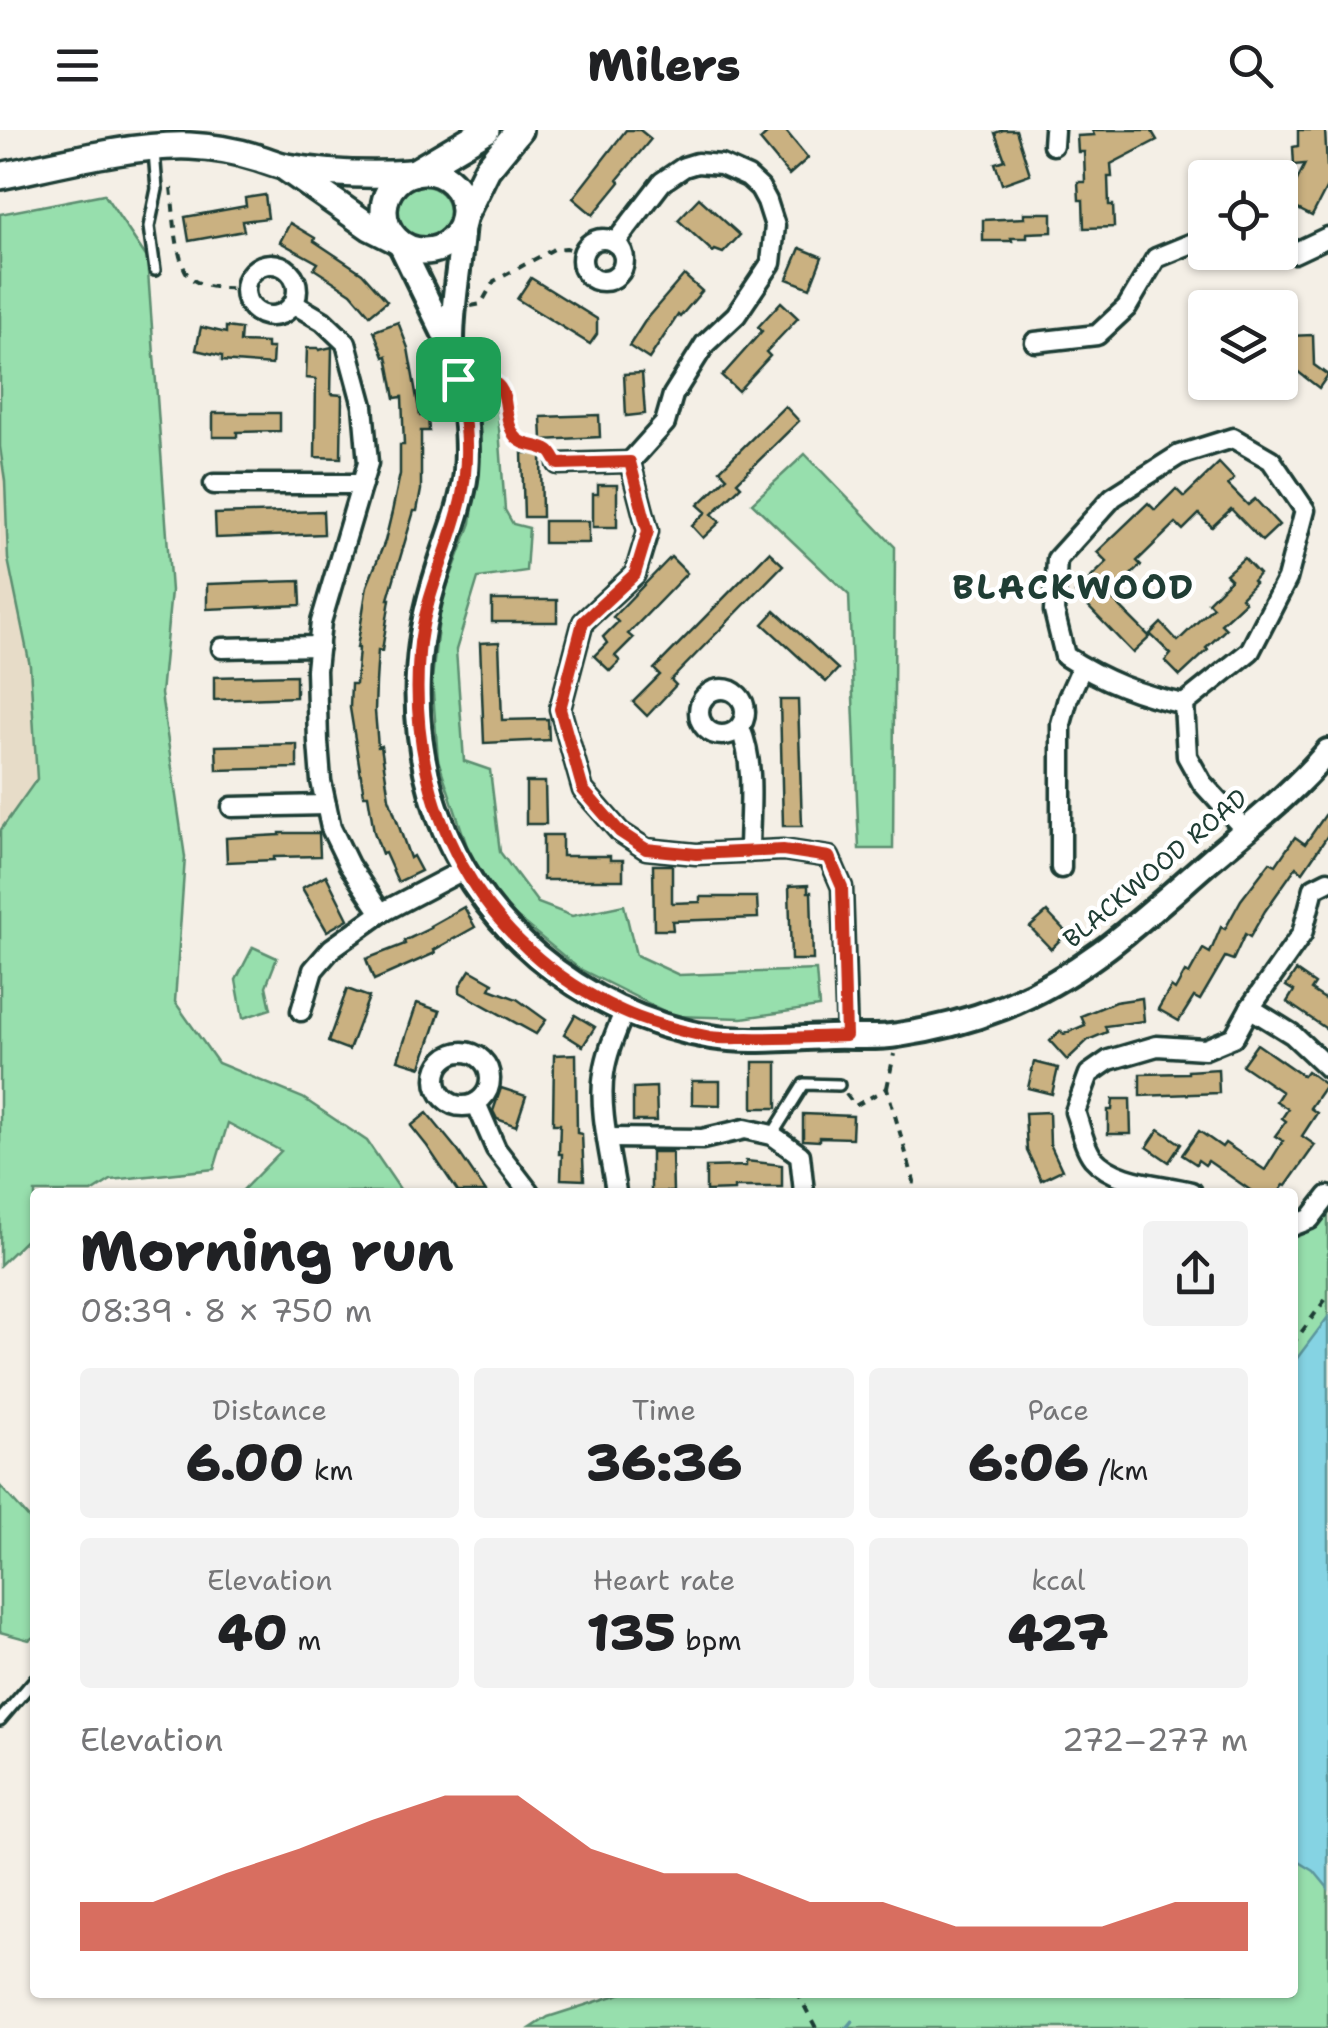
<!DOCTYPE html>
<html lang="en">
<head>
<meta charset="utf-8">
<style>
  :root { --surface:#fff; --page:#f2f2f2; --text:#202124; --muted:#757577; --accent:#c8321e }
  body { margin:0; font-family:"Shantell Sans",sans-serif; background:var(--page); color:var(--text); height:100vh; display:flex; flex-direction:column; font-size:38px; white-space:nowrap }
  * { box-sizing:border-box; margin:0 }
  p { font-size:32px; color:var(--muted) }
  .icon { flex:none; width:55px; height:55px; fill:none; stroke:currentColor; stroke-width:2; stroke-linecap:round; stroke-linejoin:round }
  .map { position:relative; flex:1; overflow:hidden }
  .drawer { position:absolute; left:30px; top:1058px; width:1268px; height:810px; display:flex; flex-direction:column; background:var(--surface); border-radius:10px; box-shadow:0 2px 8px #0004 }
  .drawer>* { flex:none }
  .tools { position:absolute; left:1188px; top:30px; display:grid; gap:20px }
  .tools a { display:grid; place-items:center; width:110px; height:110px; border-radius:10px; background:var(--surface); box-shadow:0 2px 8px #0004; font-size:50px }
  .pin { position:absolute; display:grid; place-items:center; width:85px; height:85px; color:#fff; margin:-42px; border-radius:20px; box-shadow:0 5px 15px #0006 }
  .round { display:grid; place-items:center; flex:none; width:105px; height:105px; border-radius:10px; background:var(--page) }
  .headline { display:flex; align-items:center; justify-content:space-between; height:170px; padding:0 50px }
  h1 { font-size:55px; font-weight:800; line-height:75px }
  .figures { display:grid; grid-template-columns:repeat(3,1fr); gap:15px; height:170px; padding:10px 50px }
  .figures div { display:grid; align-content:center; border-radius:10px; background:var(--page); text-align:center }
  .figures b { font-size:50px; font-weight:800 }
  .figures small { font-size:28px; font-weight:400 }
  .figures p { font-size:28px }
  .chart { height:280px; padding:20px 50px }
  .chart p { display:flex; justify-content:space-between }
  .chart svg { width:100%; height:180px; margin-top:10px; fill:var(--accent); opacity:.7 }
  header { display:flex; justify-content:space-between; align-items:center; height:130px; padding:0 50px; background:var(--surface); font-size:45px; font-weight:800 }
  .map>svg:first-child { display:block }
  .built { fill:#e7dcc8 }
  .green { fill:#97dfad; stroke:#5b8e70; stroke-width:2.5 }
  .water { fill:#85d3e3; stroke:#5c979d; stroke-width:2.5 }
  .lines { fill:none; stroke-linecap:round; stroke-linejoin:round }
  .stream { stroke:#5c979d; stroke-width:5 }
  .building { fill:#cab181; stroke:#1f3d34; stroke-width:2.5 }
  .service-casing { stroke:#1f3d34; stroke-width:16 }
  .minor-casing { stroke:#1f3d34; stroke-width:25 }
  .tertiary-casing { stroke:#1f3d34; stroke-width:30 }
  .secondary-casing { stroke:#1f3d34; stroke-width:32 }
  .path { stroke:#1f3d34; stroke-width:4; stroke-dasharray:8 8; stroke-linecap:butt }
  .service { stroke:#fff; stroke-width:9 }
  .minor { stroke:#fff; stroke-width:18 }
  .tertiary { stroke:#fff; stroke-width:22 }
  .secondary { stroke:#fff; stroke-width:25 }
  .route-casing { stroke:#fff; stroke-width:20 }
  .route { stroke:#c8321e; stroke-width:12 }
  .labels { text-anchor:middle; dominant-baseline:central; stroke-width:9; stroke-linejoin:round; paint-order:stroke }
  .street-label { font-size:25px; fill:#1f3d34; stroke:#fff }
  .district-label { font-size:35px; font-weight:bold; letter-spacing:2.5px; fill:#1f3d34; stroke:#fff }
</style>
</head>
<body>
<header><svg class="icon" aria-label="menu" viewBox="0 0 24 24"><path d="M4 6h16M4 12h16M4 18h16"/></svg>Milers<svg class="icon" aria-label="search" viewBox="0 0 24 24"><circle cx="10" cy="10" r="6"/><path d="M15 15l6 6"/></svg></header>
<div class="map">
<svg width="1328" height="1898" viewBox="0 0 1328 1898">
  <rect width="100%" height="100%" fill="#f4efe6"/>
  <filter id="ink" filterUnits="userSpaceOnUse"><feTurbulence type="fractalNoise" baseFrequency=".01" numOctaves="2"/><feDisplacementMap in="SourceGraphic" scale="20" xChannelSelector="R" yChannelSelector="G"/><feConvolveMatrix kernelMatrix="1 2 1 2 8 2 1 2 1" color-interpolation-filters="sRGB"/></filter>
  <g filter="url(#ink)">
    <polygon class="built" points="0,317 5,351 8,429 30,536 37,649 0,701"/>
    <g class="green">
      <circle cx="423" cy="82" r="26"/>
      <polygon points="104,64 147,128 171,461 161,564 185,727 175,872 218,933 303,968 367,1011 402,1062 241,1062 281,1021 228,993 214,1039 111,1050 92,1062 35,1062 35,1101 0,1135 0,701 37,649 30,536 8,429 5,351 0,317 0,84"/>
      <polygon points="472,254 487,255 497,271 505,380 513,394 529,398 526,441 478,448 456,520 464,631 490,640 500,722 538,773 572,786 624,775 636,825 679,845 816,840 819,877 742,888 674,886 578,838 502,775 469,722 438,630 432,549 441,472 471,393 480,319"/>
      <polygon points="805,324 895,417 893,719 859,719 849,465 752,373"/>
      <polygon points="253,817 277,828 266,856 271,879 243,888 236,850"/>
      <polygon points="1328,1078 1328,1898 531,1898 548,1887 626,1862 1292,1862 1292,1104"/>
      <polygon points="0,1356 35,1395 35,1506 29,1510 0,1502"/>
    </g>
    <polygon class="water" points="1328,1187 1328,1758 1314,1741 1293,1728 1292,1235"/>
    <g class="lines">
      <polyline class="stream" points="847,1898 852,1892"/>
    </g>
    <g class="building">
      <polygon points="626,0 640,0 651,9 618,49 620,52 593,85 573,68"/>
      <polygon points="771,0 785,0 808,28 789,45 760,10"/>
      <polygon points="1003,0 1016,0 1030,44 1002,54 995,33 1005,30 995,3"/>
      <polygon points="1092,0 1151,0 1157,10 1111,34 1112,47 1108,47 1109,75 1113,75 1114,97 1084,98 1083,70 1079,70 1078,52 1085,52 1084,22 1078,22 1077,6 1094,5"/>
      <polygon points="1298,0 1325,0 1328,55 1312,86 1286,73 1305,34 1294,35 1293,17 1298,16"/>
      <polygon points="265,65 268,88 242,91 244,101 189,111 185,87 246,76 245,68"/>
      <polygon points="699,68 740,105 723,123 715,120 713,122 678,90"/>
      <polygon points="1024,83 1052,83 1052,102 1027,103 1027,108 1011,108 1012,111 983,111 983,90 1024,88"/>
      <polygon points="290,93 315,108 314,111 362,143 387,171 370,185 351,163 314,139 318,133 280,112"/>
      <polygon points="800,118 822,127 810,158 787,149"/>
      <polygon points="684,145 702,161 680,187 678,185 649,229 629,216 647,188"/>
      <polygon points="531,148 597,189 597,204 590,214 517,169"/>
      <polygon points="781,172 798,188 766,222 770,226 738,261 722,246 762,201 758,197"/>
      <polygon points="398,192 408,218 420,286 428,286 429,301 421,301 421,360 417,381 414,381 388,469 390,469 382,521 378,520 376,552 375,581 378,617 381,616 389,668 410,728 413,726 421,741 398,752 385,723 382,724 374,702 368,665 364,665 350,578 351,554 356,554 359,518 357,518 367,456 385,411 392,382 400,344 400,315 404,315 402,267 395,268 387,226 384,227 374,201"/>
      <polygon points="201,197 226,203 226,197 241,199 240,212 267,213 267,218 273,218 272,235 222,231 222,226 196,220"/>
      <polygon points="1313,205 1314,235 1328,245 1319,258 1297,241 1289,241 1288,206"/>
      <polygon points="332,217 331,264 342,265 341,328 315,327 316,249 306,248 307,218 318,218 319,220"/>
      <polygon points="642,243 645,284 626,286 624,244"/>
      <polygon points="785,276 799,291 737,352 741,356 712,384 720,392 703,408 692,396 706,382 698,375 727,347 720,340"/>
      <polygon points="213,283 280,283 280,301 237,302 237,307 213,307"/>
      <polygon points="599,285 600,307 542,310 541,287"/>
      <polygon points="522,323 541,323 542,387 524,387"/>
      <polygon points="1219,333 1234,349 1228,355 1248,375 1255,369 1279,395 1262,411 1231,379 1212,397 1199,384 1183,400 1176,393 1137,431 1141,435 1109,466 1150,507 1133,523 1075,463 1107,432 1097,422 1148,373 1155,380 1176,359 1184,367"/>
      <polygon points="598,355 617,355 617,397 593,397 593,364 598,364"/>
      <polygon points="323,381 324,404 216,408 215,384"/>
      <rect x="544" y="391" width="45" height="22"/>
      <polygon points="769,422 783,435 671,550 676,555 647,586 633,572 660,545 654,539"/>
      <polygon points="671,427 687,443 628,504 633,508 615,526 620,531 610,541 594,526 607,513 603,507 618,492 613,487"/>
      <polygon points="1244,428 1259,444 1253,451 1255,453 1241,467 1245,472 1221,494 1226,499 1206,518 1208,520 1180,546 1165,531 1171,524 1150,504 1161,493 1178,511 1213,477 1208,472 1231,449 1226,444"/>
      <polygon points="300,451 301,475 207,479 207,454"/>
      <rect x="492" y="470" width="65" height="22"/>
      <polygon points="775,481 838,539 826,552 763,494"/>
      <polygon points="499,512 502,590 548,589 549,610 484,613 480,513"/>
      <polygon points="296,545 296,567 214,570 214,547"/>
      <polygon points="780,570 798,570 802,696 783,696"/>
      <polygon points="297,614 297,638 217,640 216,616"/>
      <polygon points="526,652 545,652 546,694 526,694"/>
      <polygon points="1328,681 1328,705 1303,742 1296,737 1265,781 1250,807 1245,804 1233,830 1225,827 1200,870 1194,867 1179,891 1158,879 1171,857 1175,860 1185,842 1189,844 1203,819 1210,823 1221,797 1225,799 1241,770 1270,732 1276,735 1295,707 1305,714"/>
      <polygon points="280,703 319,703 320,726 274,727 274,730 227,732 226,708 280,705"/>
      <polygon points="543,705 562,705 562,726 610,726 610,730 623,730 623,750 543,750"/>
      <polygon points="653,735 672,735 672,773 700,772 700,767 757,767 758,788 672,791 673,800 654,800"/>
      <polygon points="326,745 348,789 327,801 302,758"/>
      <polygon points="808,755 808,762 811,762 813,830 791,830 789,756"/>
      <polygon points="464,777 475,797 434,820 435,823 374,850 366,829 405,814 404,811 431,798 430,796"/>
      <polygon points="1047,782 1067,803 1051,819 1030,797"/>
      <polygon points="470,840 493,853 490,859 517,869 546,890 536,904 460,862 460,856"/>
      <polygon points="1296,841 1315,854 1311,860 1328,871 1328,900 1287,872 1294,861 1286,856"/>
      <polygon points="347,859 369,867 349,920 328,912"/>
      <polygon points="1142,868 1144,891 1105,896 1107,902 1088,910 1067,930 1050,911 1060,901 1064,904 1085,895 1081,886 1115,872"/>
      <polygon points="417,873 440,881 421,937 398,930"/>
      <polygon points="575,885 595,897 583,916 564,904"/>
      <polygon points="1257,914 1303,946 1307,941 1326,955 1310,978 1317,983 1302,1006 1315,1015 1286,1056 1284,1055 1279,1062 1253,1062 1208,1031 1205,1035 1198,1030 1196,1034 1182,1025 1199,1001 1222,1017 1225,1013 1265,1040 1283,1011 1275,1006 1286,991 1282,988 1288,979 1276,971 1282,962 1242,935"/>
      <polygon points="576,924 577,1003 582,1004 584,1050 561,1049 562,1024 559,1024 560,994 553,994 554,925"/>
      <rect x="753" y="932" width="24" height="46"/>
      <polygon points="1034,932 1058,938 1052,964 1028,958"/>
      <polygon points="1218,939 1219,963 1140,966 1140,944 1188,943 1188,941"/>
      <polygon points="692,951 720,951 720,975 692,974"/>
      <polygon points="656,957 657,991 633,991 633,958"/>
      <polygon points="501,958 526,966 516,996 497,989 493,981"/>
      <polygon points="1113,969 1130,969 1131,1004 1108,1004 1108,980 1112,980"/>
      <polygon points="1049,982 1050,1014 1062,1040 1041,1050 1027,1021 1025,983"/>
      <polygon points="427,983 458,1021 486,1062 458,1062 427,1016 411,996"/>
      <polygon points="803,984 853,986 852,1008 819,1007 819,1011 803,1010"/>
      <polygon points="1159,999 1181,1014 1169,1032 1147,1017"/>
      <polygon points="651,1022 672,1022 673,1062 651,1062"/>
      <polygon points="746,1031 782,1035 782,1057 734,1057 734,1060 706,1061 706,1037 746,1036"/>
    </g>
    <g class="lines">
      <g class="service-casing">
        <g id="service">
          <polyline points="154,21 157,59 149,97 155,140"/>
          <polyline points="772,1005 804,954 839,955"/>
          <polyline points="0,1590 35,1549"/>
        </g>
      </g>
      <g class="minor-casing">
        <g id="minor">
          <polyline points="1053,15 1054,0"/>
          <circle cx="603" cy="130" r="21"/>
          <polyline points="615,113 662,52 684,37 697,33 721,35 748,47 760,58 767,71 775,96 771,133 736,185 705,214 673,265 665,293 630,332 648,401 635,444 583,492 560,579 583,660 620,702 646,719 696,724 783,720 829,727 842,757 847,906"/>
          <polyline points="1280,120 1294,123 1328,107"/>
          <circle cx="271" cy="160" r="26"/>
          <polyline points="294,174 323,191 346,213 363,276 368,333 321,492 316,540 318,612 321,651 331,698 349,735 381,783"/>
          <polyline points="1035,212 1097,205 1127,177 1156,128 1205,108"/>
          <polyline points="558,334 630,332"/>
          <polyline points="214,354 362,354"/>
          <polyline points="222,518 319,516"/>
          <circle cx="722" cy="582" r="23"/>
          <path d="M 1184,574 C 1140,565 1103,551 1065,526 L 1054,481 L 1057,429 L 1113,367 L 1179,325 L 1233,308 L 1271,330 L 1305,380 L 1287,449 L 1250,521 L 1184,574 L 1187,626 L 1202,653 L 1245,700"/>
          <path d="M 740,598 C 756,635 749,682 749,722"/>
          <polyline points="232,677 326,675"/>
          <polyline points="1061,738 1061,594 1068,568 1082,537"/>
          <polyline points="1250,878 1292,904 1328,938"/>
          <polyline points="301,881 313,840 332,818 381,783 465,739"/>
          <circle cx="463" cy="949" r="27"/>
          <polyline points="476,973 496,1019 529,1062"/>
          <polyline points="608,1008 702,1009 745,999 772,1005 800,1025 804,1062"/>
          <path d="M 616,1062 C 611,1027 598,978 604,943 C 607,922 616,902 624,882"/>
          <path d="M 1191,1062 C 1159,1054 1116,1054 1093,1028 C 1084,1017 1080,995 1075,982 L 1089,944 L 1109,930 L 1157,916 L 1205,919 L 1234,907 L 1250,878 L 1302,804 L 1314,758 L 1328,751"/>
          <polyline points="1292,1096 1310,1089 1328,1066"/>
        </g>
      </g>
      <g class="tertiary-casing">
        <g id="tertiary">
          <path d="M 463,90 C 461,132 451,174 452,217 C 453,233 459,250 462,267 C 467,292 468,317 466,343 C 462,377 448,408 438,440 C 414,513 410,591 432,665 C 470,794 581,884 711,907 C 746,913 794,908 830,907 C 852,906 876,909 898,905 C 933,900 971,890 1004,877 C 1088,843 1143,788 1210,730 C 1250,696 1294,662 1328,621"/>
          <polyline points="399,112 451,218"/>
        </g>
      </g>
      <g class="secondary-casing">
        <g id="secondary">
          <polyline points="287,39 370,97 396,110"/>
          <circle cx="424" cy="81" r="40"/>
          <polyline points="413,43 486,0"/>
          <path d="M 0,46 C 58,34 132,14 190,16 C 213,17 236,21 258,28 C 268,31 277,35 287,37 C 328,44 369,46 410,43"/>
          <polyline points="464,86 487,39 519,0"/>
        </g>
      </g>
      <g class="path">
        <path d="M 171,58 C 174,79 175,137 192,149 C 207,160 228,158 246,158"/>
        <polyline points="471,176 481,174 494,151 554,119 566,118 583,123"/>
        <path d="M 479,247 C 521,252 496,293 519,310 C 527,317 540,318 549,322"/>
        <polyline points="887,958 894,924"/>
        <polyline points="846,964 855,976 887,958 914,1051 913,1062"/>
        <polyline points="1292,1215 1328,1166"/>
        <polyline points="797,1862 816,1898"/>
      </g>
      <use href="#service" class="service"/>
      <use href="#minor" class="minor"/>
      <use href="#tertiary" class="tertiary"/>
      <use href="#secondary" class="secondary"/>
    </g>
  </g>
  <g class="lines" filter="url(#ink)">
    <g class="route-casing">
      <path id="route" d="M 474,247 C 518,251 498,279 514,305 C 522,317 538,314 549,321 C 553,324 555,330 558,334 L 630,332 L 648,401 L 635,444 L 583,492 L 560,579 L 583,660 L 620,702 L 646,719 L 696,724 L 783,720 L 829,727 L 842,757 L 846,906 C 814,907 781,909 748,908 C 735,908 722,909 710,907 C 680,901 650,894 622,881 C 480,817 406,677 419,523 C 423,469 449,422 461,370 C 470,329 466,290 458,249 Z"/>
    </g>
    <use href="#route" class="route"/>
  </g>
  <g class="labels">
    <g class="street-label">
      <text transform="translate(1155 738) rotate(-40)">BLACKWOOD ROAD</text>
    </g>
    <g class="district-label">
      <text x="1074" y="456">BLACKWOOD</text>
    </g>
  </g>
</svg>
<div class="tools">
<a><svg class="icon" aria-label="locate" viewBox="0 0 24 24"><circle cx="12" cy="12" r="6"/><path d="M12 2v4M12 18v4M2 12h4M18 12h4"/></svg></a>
<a><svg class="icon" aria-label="layers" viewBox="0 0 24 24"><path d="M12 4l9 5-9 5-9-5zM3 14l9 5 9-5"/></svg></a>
</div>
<div class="pin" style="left:458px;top:249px;background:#1e9e55"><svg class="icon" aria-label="arrive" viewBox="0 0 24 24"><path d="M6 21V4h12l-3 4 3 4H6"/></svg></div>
<section class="drawer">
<div class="headline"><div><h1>Morning run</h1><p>08:39 · 8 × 750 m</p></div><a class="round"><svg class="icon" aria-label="share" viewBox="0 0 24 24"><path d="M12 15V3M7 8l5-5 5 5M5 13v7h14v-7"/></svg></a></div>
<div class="figures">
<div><p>Distance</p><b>6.00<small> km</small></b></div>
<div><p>Time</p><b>36:36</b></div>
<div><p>Pace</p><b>6:06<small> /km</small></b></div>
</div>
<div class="figures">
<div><p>Elevation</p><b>40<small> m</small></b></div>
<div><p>Heart rate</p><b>135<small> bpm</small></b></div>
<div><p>kcal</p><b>427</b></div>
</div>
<div class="chart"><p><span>Elevation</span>272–277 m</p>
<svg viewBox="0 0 160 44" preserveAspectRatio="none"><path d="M0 44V32L10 32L20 25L30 19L40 12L50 6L60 6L70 19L80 25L90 25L100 32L110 32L120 38L130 38L140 38L150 32L160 32V44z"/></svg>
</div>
</section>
</div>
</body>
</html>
